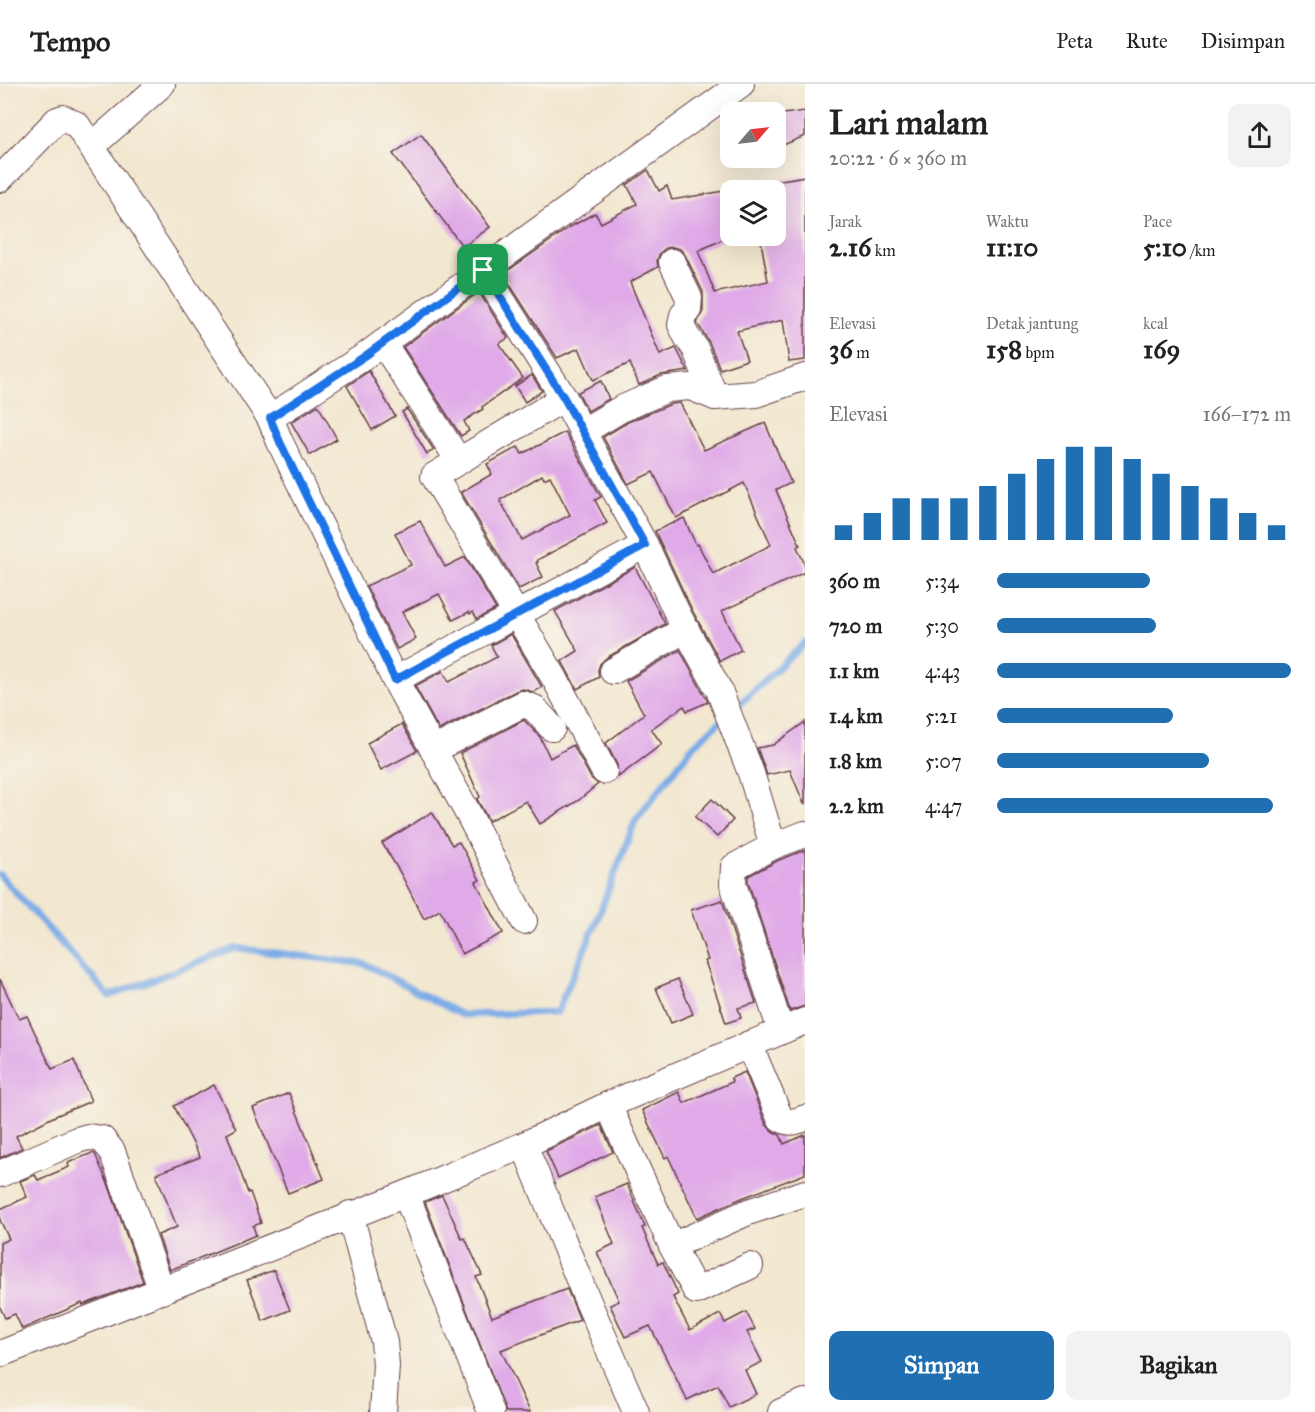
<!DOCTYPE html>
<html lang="id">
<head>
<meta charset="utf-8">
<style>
  :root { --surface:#fff; --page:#f2f2f2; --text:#222; --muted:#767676; --line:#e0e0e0; --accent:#1f6fb2 }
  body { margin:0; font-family:"IM FELL Great Primer",serif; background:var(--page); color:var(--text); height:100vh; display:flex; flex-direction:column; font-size:22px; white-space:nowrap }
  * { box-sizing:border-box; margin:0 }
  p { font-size:20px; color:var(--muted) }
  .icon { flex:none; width:33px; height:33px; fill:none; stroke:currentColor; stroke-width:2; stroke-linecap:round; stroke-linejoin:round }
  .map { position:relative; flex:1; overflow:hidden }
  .details { display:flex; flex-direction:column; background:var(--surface); width:510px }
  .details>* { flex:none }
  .needle { width:39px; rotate:62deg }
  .fabs { position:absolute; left:720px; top:18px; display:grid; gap:12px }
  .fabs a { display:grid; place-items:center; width:66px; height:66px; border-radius:12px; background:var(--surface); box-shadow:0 6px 24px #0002; font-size:30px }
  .pin { position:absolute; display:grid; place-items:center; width:51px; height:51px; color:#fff; margin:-26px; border-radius:12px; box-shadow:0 3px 9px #0006 }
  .round { display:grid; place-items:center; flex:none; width:63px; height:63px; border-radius:12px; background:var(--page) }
  .overview { display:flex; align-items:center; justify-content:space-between; height:102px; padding:0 24px }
  h1 { font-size:33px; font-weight:700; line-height:45px }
  .stats { display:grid; grid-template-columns:repeat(3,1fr); gap:9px; height:102px; padding:6px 24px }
  .stats div { display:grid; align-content:center }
  .stats b { font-size:26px; font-weight:700 }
  .stats small { font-size:16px; font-weight:400 }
  .stats p { font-size:16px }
  .chart { height:168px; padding:12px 24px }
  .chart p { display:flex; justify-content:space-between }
  .chart svg { width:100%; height:108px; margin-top:6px; stroke:var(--accent); stroke-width:6 }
  .cta { display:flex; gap:12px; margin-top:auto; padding:12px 24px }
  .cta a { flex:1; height:69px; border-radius:12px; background:var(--accent); color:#fff; font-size:24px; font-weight:700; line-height:69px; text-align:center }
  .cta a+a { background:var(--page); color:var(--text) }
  ul { padding:0 24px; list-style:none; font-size:20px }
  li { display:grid; grid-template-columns:96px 72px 1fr; align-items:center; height:45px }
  li i { height:15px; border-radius:8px; background:var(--accent) }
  header { display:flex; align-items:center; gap:36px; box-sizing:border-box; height:84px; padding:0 30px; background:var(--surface); border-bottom:2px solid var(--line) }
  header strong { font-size:28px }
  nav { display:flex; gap:33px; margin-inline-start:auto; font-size:21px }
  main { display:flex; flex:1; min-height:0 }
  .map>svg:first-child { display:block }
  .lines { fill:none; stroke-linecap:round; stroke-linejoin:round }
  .stream { stroke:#7cace7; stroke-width:7 }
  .building { fill:#e0a9e8; fill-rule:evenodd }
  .minor-casing { stroke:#633d44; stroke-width:28 }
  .minor { stroke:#fff; stroke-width:26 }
  .route-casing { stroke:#fff; stroke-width:12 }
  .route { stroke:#1a73e8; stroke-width:8 }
</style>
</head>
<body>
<header>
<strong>Tempo</strong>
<nav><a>Peta</a><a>Rute</a><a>Disimpan</a></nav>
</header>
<main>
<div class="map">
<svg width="805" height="1328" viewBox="0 0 805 1328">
  <rect width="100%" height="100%" fill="#f7f3e8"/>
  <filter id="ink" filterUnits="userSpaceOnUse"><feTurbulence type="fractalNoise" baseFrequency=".0167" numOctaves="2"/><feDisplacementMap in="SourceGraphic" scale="12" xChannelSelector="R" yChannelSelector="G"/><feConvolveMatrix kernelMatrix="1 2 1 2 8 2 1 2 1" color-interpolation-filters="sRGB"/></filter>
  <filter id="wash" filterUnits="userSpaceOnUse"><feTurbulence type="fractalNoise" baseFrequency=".008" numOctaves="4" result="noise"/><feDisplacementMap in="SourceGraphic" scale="24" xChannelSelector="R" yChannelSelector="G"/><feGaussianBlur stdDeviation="1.35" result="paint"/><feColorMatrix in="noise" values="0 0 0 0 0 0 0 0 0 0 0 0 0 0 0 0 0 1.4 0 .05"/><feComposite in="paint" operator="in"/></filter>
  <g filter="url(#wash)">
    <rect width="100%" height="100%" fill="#f2e7cf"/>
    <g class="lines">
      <g class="stream">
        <polyline points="732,627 805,559"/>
        <polyline points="0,791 109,912 236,864 365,880 462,931 557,928 595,841 635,737 693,662 724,634"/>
      </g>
    </g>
    <g id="blocks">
      <g class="building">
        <polygon points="805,27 805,52 776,64 776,31"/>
        <polygon points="421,50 490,143 463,163 393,70"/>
        <polygon points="648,86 659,107 667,102 672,116 730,106 730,152 698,167 715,209 768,197 760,152 776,152 776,97 805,92 805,276 789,278 783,236 737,247 747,276 720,285 709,258 697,239 703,227 703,208 685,171 680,165 673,163 666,164 660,169 657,176 658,183 630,198 660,271 676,264 688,287 661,291 639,301 630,279 593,296 579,264 557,274 503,190 570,143 595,129 601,139 637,120 627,101"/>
        <polygon points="479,208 508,254 499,260 523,294 482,323 483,325 464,337 469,347 461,352 403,263"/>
        <polygon points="369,287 395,332 372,346 347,302"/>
        <polygon points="532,291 542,307 525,318 515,302"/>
        <polygon points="601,297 609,315 588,327 578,308"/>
        <polygon points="680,319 704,366 765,339 791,399 776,406 800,461 797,463 805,481 805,488 722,527 741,566 720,577 692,526 655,447 684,434 696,461 698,460 713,490 771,461 744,399 676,434 653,388 628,400 603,353 628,338 671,320"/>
        <polygon points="318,321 337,355 310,371 291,338"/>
        <polygon points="407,325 434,366 427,370 402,328"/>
        <path d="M 565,348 L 601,413 L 595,416 L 607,439 L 537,476 L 538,478 L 536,479 L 543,493 L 519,505 L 461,408 L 492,390 L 487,380 L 518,363 L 522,370 ZM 542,391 L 544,395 L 550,392 L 570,431 L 522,456 L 500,416 Z"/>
        <polygon points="420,437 445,483 465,473 496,525 477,535 473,528 470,530 469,528 453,536 439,510 402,528 416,555 397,565 366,502 411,481 395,449"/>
        <polygon points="635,483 665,540 606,574 600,580 598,586 599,593 577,605 562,577 578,567 555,527"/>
        <polygon points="511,550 542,603 533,608 523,605 516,607 439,646 415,602 443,587 449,598 497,573 491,561"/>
        <polygon points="680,566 708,618 687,627 684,622 651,645 662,660 618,693 617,681 606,659 644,630 626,597"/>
        <polygon points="524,636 540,653 550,674 573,661 591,694 598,700 579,716 540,740 526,717 489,737 477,715 480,713 460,669"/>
        <polygon points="805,638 805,720 804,720 790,686 767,691 757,664 773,661"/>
        <polygon points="402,640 417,667 381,686 367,659"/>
        <polygon points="712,715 733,736 717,753 695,733"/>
        <polygon points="432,728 452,761 459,758 480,796 476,798 503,849 462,870 440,826 424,835 401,790 382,759"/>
        <polygon points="805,766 805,922 790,927 748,798 748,792 779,776"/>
        <polygon points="722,816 756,919 738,924 741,934 726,939 705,877 708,876 691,826"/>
        <polygon points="0,895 19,935 27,932 52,985 74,976 91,1017 53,1033 16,1052 22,1064 0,1074"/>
        <polygon points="678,895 693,930 671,939 656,904"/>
        <polygon points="745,988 766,1040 772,1047 780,1051 784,1060 805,1051 805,1090 742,1114 697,1134 668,1072 665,1074 642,1026 679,1008 684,1019 732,998 731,994"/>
        <polygon points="214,1001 236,1045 227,1050 248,1109 250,1108 261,1139 253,1142 256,1151 170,1186 158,1151 177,1143 156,1090 200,1073 174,1022"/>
        <polygon points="289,1009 324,1095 288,1109 253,1024"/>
        <polygon points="601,1041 613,1068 558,1094 546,1067"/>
        <polygon points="92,1069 95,1070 109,1102 143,1198 83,1221 82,1219 22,1245 15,1230 5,1234 0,1223 0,1159 9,1155 0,1136 0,1125 27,1113 20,1097 35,1091 38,1096 69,1083 68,1079"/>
        <polygon points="627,1100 645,1143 642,1144 658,1180 663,1178 678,1210 673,1213 690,1246 720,1230 725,1239 746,1228 755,1245 747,1248 762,1278 745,1286 756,1310 729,1323 718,1301 687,1316 650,1242 625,1253 610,1221 619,1217 597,1168 614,1160 595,1113"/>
        <polygon points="442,1111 462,1155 465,1154 482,1191 476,1193 492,1233 567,1205 580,1236 501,1266 530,1328 506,1328 425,1118"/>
        <polygon points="274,1186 290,1226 263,1237 247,1196"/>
      </g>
    </g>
  </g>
  <g filter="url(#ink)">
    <use href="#blocks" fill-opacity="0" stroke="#633d44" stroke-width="1.5"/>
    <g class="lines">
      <g class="minor-casing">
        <g id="minor">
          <polyline points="92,62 162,0"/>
          <polyline points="0,95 57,36 63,34 77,41 270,334 365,272 741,0"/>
          <polyline points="672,178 689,214 688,226 683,231 681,241 687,253 695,264 715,313"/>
          <polyline points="483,186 564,314 645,461 679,533 719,606 751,689 773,762 734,783 733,800 781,947"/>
          <polyline points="383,259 459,377"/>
          <polyline points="564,314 434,392 555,595 604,687"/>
          <polyline points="270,334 280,358 395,596 469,731 524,837"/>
          <polyline points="582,348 621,325 667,305 690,303 715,313 756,310 805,293"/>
          <polyline points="613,587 686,545"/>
          <polyline points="395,596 645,461"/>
          <polyline points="433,666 523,620 534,624 552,644"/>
          <polyline points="773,762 805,750"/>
          <path d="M 749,960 L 780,1034 C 789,1040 795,1038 805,1034"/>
          <polyline points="608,1021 672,1162 696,1207 750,1182"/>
          <polyline points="524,1061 584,1208 636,1328"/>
          <polyline points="0,1090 77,1056 88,1053 102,1055 112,1067 162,1207"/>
          <polyline points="406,1110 491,1328"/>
          <polyline points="350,1130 384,1258 386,1281 383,1328"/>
          <polyline points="672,1162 748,1128 805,1109"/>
          <polyline points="0,1270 406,1110 524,1061 608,1021 805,937"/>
          <polyline points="781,1328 805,1318"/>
        </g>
      </g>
      <use href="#minor" class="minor"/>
    </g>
  </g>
  <g class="lines" filter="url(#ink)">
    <g class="route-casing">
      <polygon id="route" points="483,186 564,314 645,461 395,596 280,358 270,334 365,272"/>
    </g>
    <use href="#route" class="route"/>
  </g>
</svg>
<div class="fabs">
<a><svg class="needle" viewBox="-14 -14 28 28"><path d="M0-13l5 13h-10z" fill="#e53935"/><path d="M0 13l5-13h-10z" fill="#767676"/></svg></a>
<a><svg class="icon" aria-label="layers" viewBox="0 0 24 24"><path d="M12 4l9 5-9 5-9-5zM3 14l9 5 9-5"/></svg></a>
</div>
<div class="pin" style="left:483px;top:186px;background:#1e9e55"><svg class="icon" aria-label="arrive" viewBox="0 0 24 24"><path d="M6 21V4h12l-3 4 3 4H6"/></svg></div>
</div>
<section class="details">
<div class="overview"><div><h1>Lari malam</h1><p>20:22 · 6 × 360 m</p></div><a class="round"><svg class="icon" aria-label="share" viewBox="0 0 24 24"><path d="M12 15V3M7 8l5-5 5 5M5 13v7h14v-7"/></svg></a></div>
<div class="stats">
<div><p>Jarak</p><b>2.16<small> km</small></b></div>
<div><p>Waktu</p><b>11:10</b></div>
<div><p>Pace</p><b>5:10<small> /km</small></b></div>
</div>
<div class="stats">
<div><p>Elevasi</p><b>36<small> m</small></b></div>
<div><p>Detak jantung</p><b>158<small> bpm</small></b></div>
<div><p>kcal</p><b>169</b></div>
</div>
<div class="chart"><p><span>Elevasi</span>166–172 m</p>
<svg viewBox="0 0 160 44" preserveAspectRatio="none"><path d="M5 44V38M15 44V33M25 44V27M35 44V27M45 44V27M55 44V22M65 44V17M75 44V11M85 44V6M95 44V6M105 44V11M115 44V17M125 44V22M135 44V27M145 44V33M155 44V38"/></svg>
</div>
<ul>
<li><b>360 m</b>5:34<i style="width:52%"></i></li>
<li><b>720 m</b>5:30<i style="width:54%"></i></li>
<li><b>1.1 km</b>4:43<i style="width:100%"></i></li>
<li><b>1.4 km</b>5:21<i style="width:60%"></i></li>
<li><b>1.8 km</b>5:07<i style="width:72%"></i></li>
<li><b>2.2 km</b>4:47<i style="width:94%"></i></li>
</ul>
<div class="cta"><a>Simpan</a><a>Bagikan</a></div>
</section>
</main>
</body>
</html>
